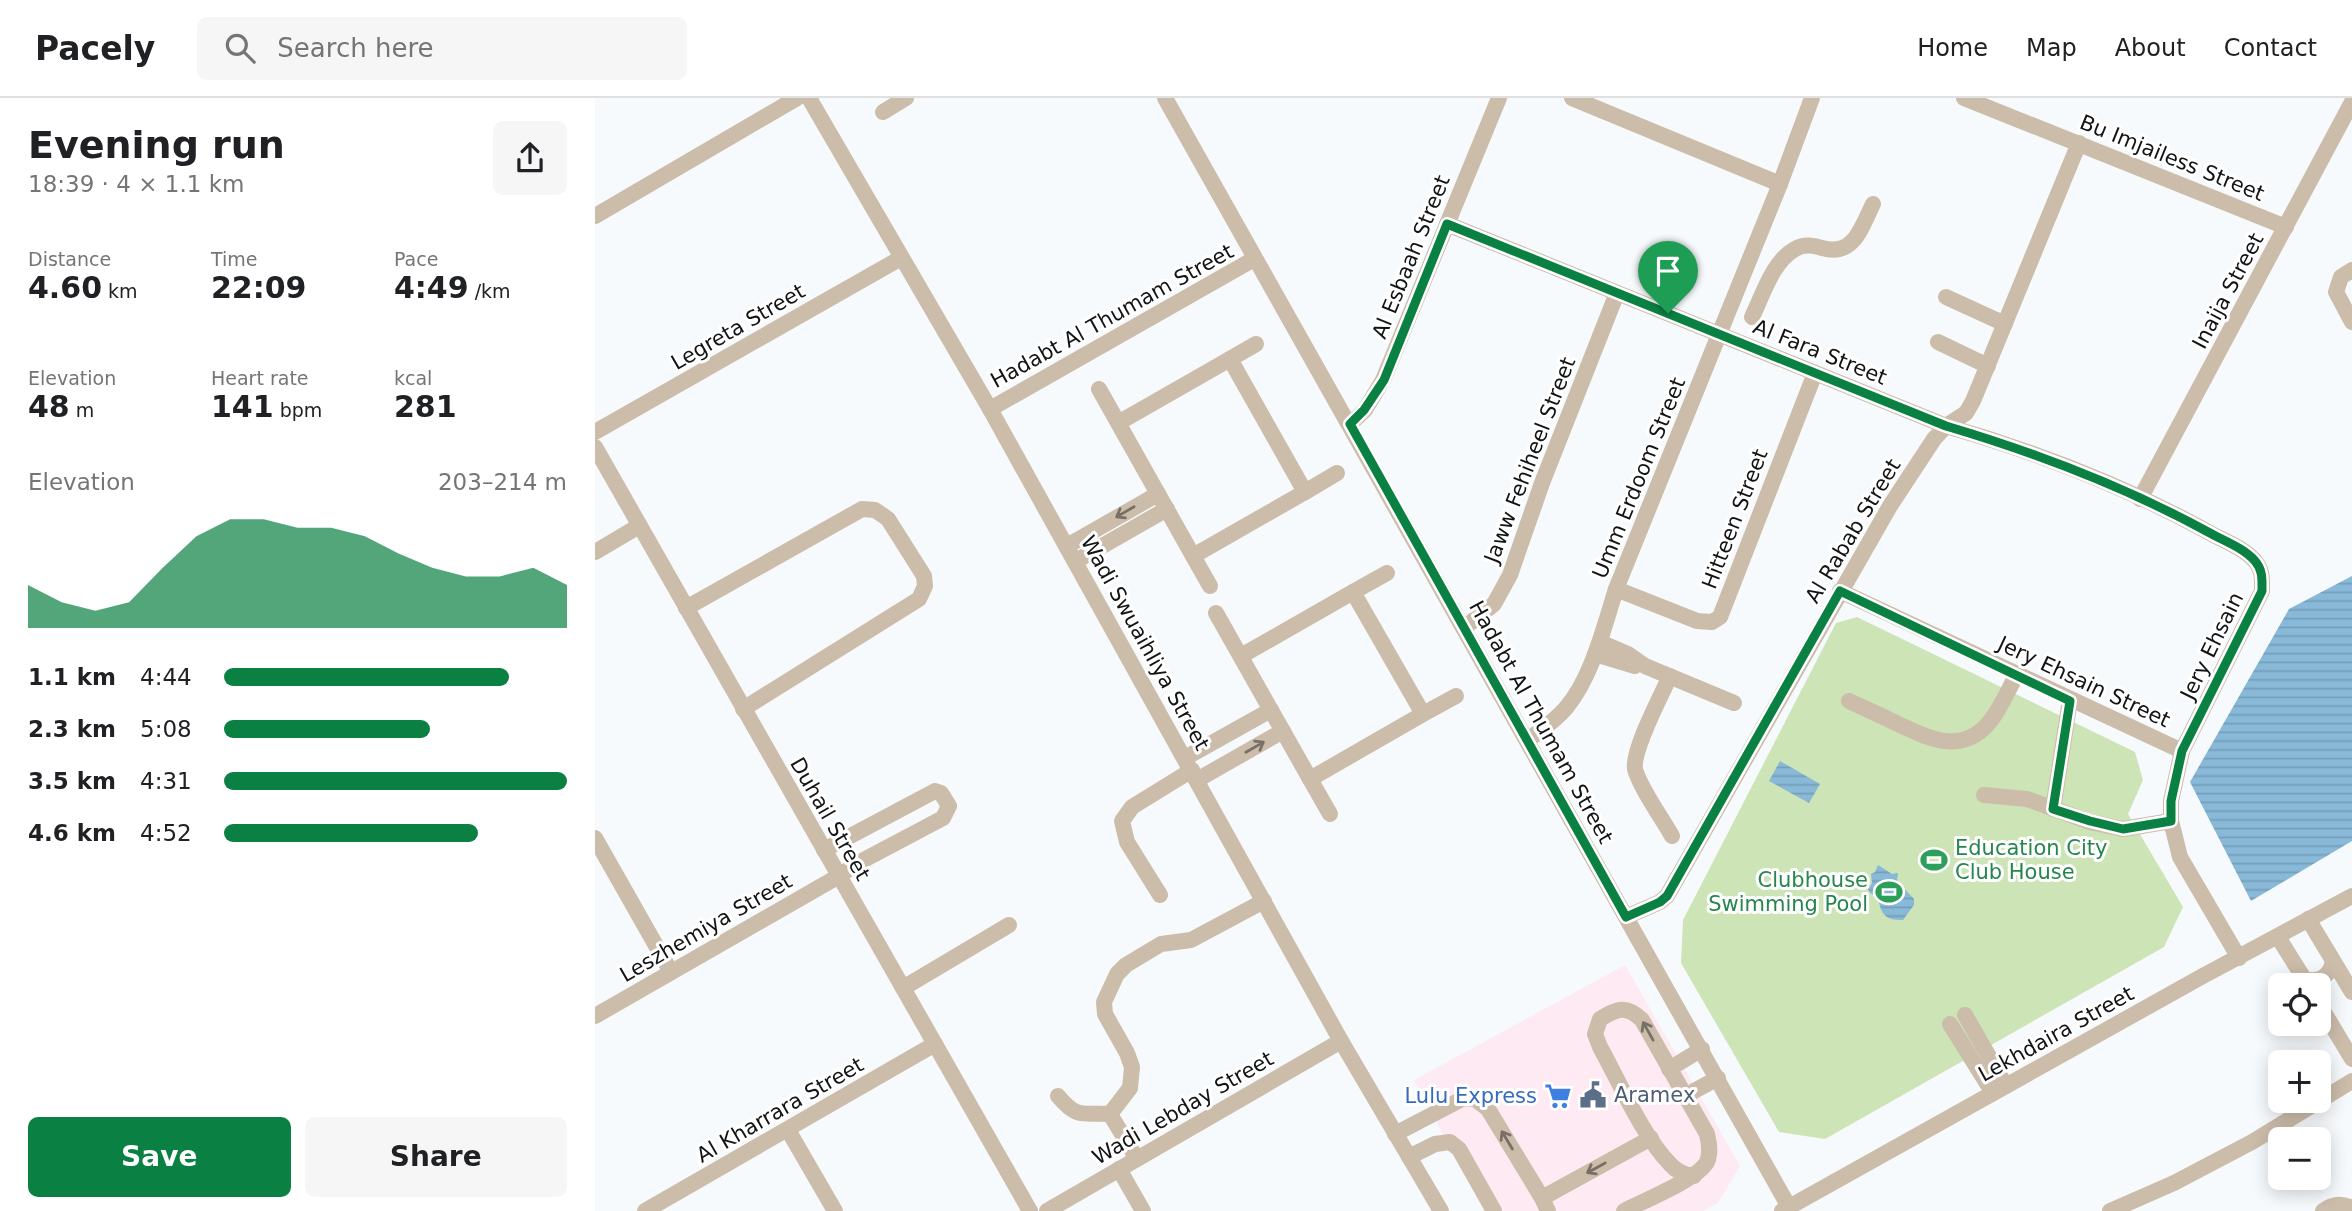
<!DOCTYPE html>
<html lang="en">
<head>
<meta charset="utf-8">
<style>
  :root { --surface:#fff; --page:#f6f6f6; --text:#202124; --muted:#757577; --line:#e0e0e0; --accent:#0b8043 }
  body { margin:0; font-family:"DejaVu Sans",sans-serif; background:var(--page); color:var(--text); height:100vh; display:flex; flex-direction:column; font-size:26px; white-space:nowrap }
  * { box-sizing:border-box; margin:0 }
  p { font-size:23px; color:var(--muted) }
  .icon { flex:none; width:38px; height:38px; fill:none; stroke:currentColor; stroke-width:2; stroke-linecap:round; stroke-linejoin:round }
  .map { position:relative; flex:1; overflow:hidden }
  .drawer { display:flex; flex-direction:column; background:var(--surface); width:595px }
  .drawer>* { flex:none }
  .controls { position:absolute; left:1673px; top:875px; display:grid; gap:14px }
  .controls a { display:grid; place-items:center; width:63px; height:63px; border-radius:10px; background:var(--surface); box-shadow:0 4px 18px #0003; font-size:35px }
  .pin { position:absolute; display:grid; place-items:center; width:60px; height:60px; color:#fff; margin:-72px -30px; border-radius:50% 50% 50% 0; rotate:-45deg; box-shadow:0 0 7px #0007 }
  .pin .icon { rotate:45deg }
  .round { display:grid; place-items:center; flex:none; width:74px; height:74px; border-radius:10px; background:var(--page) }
  .head { display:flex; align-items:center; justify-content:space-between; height:119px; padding:0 28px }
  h1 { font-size:38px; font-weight:800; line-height:52px }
  .figures { display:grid; grid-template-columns:repeat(3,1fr); gap:10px; height:119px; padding:7px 28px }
  .figures div { display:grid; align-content:center }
  .figures b { font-size:30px; font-weight:800 }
  .figures small { font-size:19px; font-weight:400 }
  .figures p { font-size:19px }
  .chart { height:196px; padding:14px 28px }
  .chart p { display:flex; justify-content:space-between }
  .chart svg { width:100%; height:126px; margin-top:7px; fill:var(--accent); opacity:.7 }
  .button { display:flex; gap:14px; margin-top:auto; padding:14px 28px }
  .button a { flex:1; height:80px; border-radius:10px; background:var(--accent); color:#fff; font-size:28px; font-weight:800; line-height:80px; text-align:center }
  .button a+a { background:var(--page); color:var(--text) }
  ul { padding:0 28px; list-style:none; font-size:23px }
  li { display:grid; grid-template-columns:112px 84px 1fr; align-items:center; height:52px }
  li i { height:18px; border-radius:9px; background:var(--accent) }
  header { display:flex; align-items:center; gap:42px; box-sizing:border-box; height:98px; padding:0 35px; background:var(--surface); border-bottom:2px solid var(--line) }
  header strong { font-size:33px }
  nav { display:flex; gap:38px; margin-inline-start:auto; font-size:24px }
  .search { width:490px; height:63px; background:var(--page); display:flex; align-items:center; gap:18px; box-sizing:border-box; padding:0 24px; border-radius:10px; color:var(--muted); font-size:26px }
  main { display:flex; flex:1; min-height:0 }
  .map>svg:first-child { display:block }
  .commercial { fill:#fdeaf3 }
  .pitch { fill:#cde4b6 }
  .water { fill:url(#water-rules) }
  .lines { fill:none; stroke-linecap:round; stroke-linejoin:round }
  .minor { stroke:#ccbcaa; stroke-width:16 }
  .oneway { stroke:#787066 }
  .route-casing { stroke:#fff; stroke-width:14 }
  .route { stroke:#0b8043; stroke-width:9 }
  .labels { text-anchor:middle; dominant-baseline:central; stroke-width:6; stroke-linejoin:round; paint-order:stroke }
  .street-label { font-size:21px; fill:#121314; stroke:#fff }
  .leisure-label { font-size:21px; fill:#27864d; stroke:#fff; text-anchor:start }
  .service-label { font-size:21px; fill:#4e5e75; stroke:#fff; text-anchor:start }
  .shop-label { font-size:21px; fill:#366cbe; stroke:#fff; text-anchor:end }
</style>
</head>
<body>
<header>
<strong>Pacely</strong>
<div class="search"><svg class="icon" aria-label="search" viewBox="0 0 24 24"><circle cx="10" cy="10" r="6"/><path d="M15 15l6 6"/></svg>Search here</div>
<nav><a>Home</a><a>Map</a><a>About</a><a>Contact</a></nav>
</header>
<main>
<section class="drawer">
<div class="head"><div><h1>Evening run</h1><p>18:39 · 4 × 1.1 km</p></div><a class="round"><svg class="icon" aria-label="share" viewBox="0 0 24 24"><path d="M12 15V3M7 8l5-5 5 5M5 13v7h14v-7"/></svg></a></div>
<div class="figures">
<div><p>Distance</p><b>4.60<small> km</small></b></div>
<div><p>Time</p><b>22:09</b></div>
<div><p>Pace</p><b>4:49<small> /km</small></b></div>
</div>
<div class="figures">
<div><p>Elevation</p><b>48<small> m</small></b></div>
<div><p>Heart rate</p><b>141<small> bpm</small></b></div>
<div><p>kcal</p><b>281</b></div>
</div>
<div class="chart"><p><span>Elevation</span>203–214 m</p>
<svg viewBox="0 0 160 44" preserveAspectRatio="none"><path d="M0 44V29L10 35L20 38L30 35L40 23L50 12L60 6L70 6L80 9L90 9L100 12L110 18L120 23L130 26L140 26L150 23L160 29V44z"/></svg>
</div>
<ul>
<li><b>1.1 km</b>4:44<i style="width:83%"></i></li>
<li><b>2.3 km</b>5:08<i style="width:60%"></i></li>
<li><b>3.5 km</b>4:31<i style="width:100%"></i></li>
<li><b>4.6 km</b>4:52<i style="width:74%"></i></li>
</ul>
<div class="button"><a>Save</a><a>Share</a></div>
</section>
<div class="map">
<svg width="1757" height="1113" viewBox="0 0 1757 1113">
  <defs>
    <pattern id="water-rules" width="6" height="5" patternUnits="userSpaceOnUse" patternTransform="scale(1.75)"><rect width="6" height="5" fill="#89b9d8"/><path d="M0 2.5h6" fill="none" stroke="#759eb8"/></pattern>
  </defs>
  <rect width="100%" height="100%" fill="#f7fafc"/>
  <polygon class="commercial" points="1030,867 1145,1068 1123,1105 1108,1113 889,1113 819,982"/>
  <polygon class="pitch" points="1262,519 1540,654 1548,682 1533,716 1588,809 1569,849 1230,1041 1184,1034 1086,865 1088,822 1241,525"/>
  <g class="water">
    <polygon points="1757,478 1757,743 1656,803 1595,684 1694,511"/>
    <polygon points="1185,663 1225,686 1214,705 1174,683"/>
    <path d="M 1283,767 L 1297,776 L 1303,775 L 1302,783 L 1319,801 L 1319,807 L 1308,822 C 1290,822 1286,817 1283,799 L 1275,795 L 1273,791 L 1277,785 L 1276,776 L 1280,774 Z"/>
  </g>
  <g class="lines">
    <g class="minor">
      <polyline points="214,0 395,311 746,943 846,1113"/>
      <polyline points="570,0 1194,1109"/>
      <polyline points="977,0 1185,86"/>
      <polyline points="1369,0 1691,129"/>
      <polyline points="288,14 311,0"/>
      <polyline points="0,118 202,0"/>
      <path d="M 852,126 L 1351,328 C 1442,354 1532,389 1615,435 C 1629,443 1649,450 1660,463 C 1668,472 1667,482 1667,493 L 1587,653 L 1576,703 L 1576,723 L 1585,759 L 1644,860"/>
      <polyline points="1757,172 1746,179 1741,194 1757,224"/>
      <polyline points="1351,199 1410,226"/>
      <path d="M 1157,219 C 1168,197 1177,164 1200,151 C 1209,146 1218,147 1227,150 C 1259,159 1266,130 1278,106"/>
      <polyline points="1343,244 1393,268"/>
      <polyline points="635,261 661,246"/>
      <polyline points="504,291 598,458 710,394 635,261 523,325"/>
      <polyline points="395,311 659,161"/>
      <polyline points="755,326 770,312 788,282 904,0"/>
      <polyline points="0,334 306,160"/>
      <polyline points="0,349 435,1113"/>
      <polyline points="710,394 742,375"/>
      <polyline points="1545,401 1757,4"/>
      <polyline points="472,448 563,396"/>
      <polyline points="0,454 44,428"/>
      <polyline points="598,458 615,488"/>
      <polyline points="481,463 572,411"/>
      <polyline points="1021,491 1102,523 1117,524 1125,519 1220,275"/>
      <polyline points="1245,493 1587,653"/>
      <polyline points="758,494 792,475"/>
      <polyline points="91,510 267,411 280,412 293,421 329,478 330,488 324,501 148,611"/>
      <polyline points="621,515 715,681 828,616 758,494 646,558"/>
      <polyline points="869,530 899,506 915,477 947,385 1022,195"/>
      <polyline points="1005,544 1033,556 1050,568 1139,605"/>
      <polyline points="1000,556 1040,568"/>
      <path d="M 1075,578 C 1066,598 1037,652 1040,671 C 1044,688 1068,722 1077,738"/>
      <path d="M 1254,603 C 1271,611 1287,618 1303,626 C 1331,639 1361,655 1388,631 C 1403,617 1412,594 1422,576"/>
      <polyline points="828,616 861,598"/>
      <path d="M 933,642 C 946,632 960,623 971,610 C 997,579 1009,529 1021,491 L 1185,86 L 1217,0"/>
      <polyline points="590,660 676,612"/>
      <polyline points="715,681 735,716"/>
      <polyline points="602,682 688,633"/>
      <polyline points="1389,697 1432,701 1495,724 1528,731 1576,723"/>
      <polyline points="1458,711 1475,602"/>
      <polyline points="0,740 76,874"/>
      <polyline points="565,797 532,744 527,723 537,709 597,672"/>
      <polyline points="1031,819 1065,804 1072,798 1295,408 1339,341 1351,328 1371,315 1378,303 1484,45"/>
      <polyline points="1713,821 1757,894"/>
      <polyline points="1683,839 1713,887"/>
      <path d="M 1709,881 C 1724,885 1734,879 1738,864"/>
      <polyline points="308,890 414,827"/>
      <polyline points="1724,906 1757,961"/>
      <polyline points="1370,917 1411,988"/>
      <polyline points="0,918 244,778 263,765 348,720 354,708 346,695 340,693 229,752"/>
      <polyline points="1355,926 1398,995"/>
      <polyline points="1074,971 1107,951"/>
      <path d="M 463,998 C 483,1022 487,1014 515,1016 L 535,990 L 537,969 L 532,955 L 510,916 L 509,904 L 522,876 L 531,867 L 566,846 L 596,842 L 669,803"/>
      <polyline points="1090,998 1123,980"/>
      <polyline points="515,1016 542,1061"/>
      <polyline points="193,1032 240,1113"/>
      <polyline points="800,1036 869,1000 880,1001 893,1011 947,1100 953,1113"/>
      <polyline points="814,1059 840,1046 855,1044 864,1051 899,1113"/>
      <polyline points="524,1071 548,1113"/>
      <polyline points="947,1100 1056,1040"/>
      <polyline points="50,1113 340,946"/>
      <polyline points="452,1113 746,943"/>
      <path d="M 1029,1113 C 1048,1103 1103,1081 1112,1064 C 1116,1055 1114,1045 1112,1036 L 1047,922 C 1031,906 1021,911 1005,921 L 1000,936 L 1005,949 C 1025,985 1047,1037 1075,1066 C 1081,1073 1089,1077 1099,1078"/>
      <polyline points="1187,1113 1606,879 1757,798"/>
      <polyline points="1515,1113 1579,1085 1657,1044 1757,983"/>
      <path d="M 1728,1113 C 1737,1106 1747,1105 1757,1110"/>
    </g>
  </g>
  <defs><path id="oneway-shaft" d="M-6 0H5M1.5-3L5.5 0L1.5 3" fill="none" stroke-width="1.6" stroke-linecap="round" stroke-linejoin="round" transform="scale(1.75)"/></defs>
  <g class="oneway">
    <use href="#oneway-shaft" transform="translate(530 414) rotate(150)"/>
    <use href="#oneway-shaft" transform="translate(660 649) rotate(-30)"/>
    <use href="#oneway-shaft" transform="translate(1053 933) rotate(-119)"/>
    <use href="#oneway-shaft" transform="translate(912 1042) rotate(-121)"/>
    <use href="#oneway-shaft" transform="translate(1001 1070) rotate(151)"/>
  </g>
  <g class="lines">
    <g class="route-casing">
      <path id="route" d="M 852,126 L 1351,328 C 1442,355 1531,389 1615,435 C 1629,443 1649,450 1660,463 C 1668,472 1667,482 1667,493 L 1587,653 L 1576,703 L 1576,723 L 1528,731 L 1495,723 L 1458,711 L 1475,603 L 1245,493 L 1072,798 L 1065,804 L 1031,819 L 755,326 L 769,312 L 789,282 Z"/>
    </g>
    <use href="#route" class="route"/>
  </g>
  <defs>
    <g id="stadium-bare" transform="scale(2.1)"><path d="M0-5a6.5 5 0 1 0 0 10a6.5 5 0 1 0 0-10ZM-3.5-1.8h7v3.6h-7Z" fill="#2e9e5b" stroke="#fff" stroke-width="2.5" paint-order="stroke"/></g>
    <g id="civic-bare" transform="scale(2.1)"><path d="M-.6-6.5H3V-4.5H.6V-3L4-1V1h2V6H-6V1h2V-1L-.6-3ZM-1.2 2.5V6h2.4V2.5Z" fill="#5c6f8a" stroke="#fff" stroke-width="2.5" paint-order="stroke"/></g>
    <g id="supermarket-bare" transform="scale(2.1)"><path d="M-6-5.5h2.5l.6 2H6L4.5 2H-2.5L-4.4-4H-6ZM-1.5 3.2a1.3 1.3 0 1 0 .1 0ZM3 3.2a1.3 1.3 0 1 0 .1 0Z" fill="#3f7fe0" stroke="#fff" stroke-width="2.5" paint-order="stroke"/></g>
  </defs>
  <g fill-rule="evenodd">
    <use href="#stadium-bare" x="1339" y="762"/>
    <use href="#stadium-bare" x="1294" y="794"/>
    <use href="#civic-bare" x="998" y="997"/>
    <use href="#supermarket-bare" x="963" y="998"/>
  </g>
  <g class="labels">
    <g class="street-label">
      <text transform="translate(1577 60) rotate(22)">Bu Imjailess Street</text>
      <text transform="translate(816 159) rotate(-68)">Al Esbaah Street</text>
      <text transform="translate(1633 193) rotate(-62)">Inaija Street</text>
      <text transform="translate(517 218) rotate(-29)">Hadabt Al Thumam Street</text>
      <text transform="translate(143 229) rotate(-30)">Legreta Street</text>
      <text transform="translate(1225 254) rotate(22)">Al Fara Street</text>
      <text transform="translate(935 362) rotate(-69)">Jaww Fehiheel Street</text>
      <text transform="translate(1044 380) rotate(-68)">Umm Erdoom Street</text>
      <text transform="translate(1140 421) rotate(-69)">Hitteen Street</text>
      <text transform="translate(1258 433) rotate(-59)">Al Rabab Street</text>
      <text transform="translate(550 545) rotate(61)">Wadi Swuaihliya Street</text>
      <text transform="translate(1617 548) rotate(-64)">Jery Ehsain</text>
      <text transform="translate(1489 584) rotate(25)">Jery Ehsain Street</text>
      <text transform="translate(946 624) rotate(61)">Hadabt Al Thumam Street</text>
      <text transform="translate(235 721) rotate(60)">Duhail Street</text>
      <text transform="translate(111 830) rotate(-30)">Leszhemiya Street</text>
      <text transform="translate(1461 936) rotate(-29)">Lekhdaira Street</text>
      <text transform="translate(588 1010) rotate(-30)">Wadi Lebday Street</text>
      <text transform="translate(185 1012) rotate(-30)">Al Kharrara Street</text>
    </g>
    <g class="leisure-label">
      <text x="1360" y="750">Education City<tspan x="1360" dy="24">Club House</tspan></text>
      <text x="1273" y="782" text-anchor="end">Clubhouse<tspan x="1273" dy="24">Swimming Pool</tspan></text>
    </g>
    <g class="service-label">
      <text x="1019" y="997">Aramex</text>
    </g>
    <g class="shop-label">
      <text x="942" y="998">Lulu Express</text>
    </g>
  </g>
</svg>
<div class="controls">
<a><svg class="icon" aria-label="locate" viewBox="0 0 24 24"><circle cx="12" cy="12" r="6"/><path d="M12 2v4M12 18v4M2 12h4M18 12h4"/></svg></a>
<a>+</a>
<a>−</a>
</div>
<div class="pin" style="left:1073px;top:215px;background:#1e9e55"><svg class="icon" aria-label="arrive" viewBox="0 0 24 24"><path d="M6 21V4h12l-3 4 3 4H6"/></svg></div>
</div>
</main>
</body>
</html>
